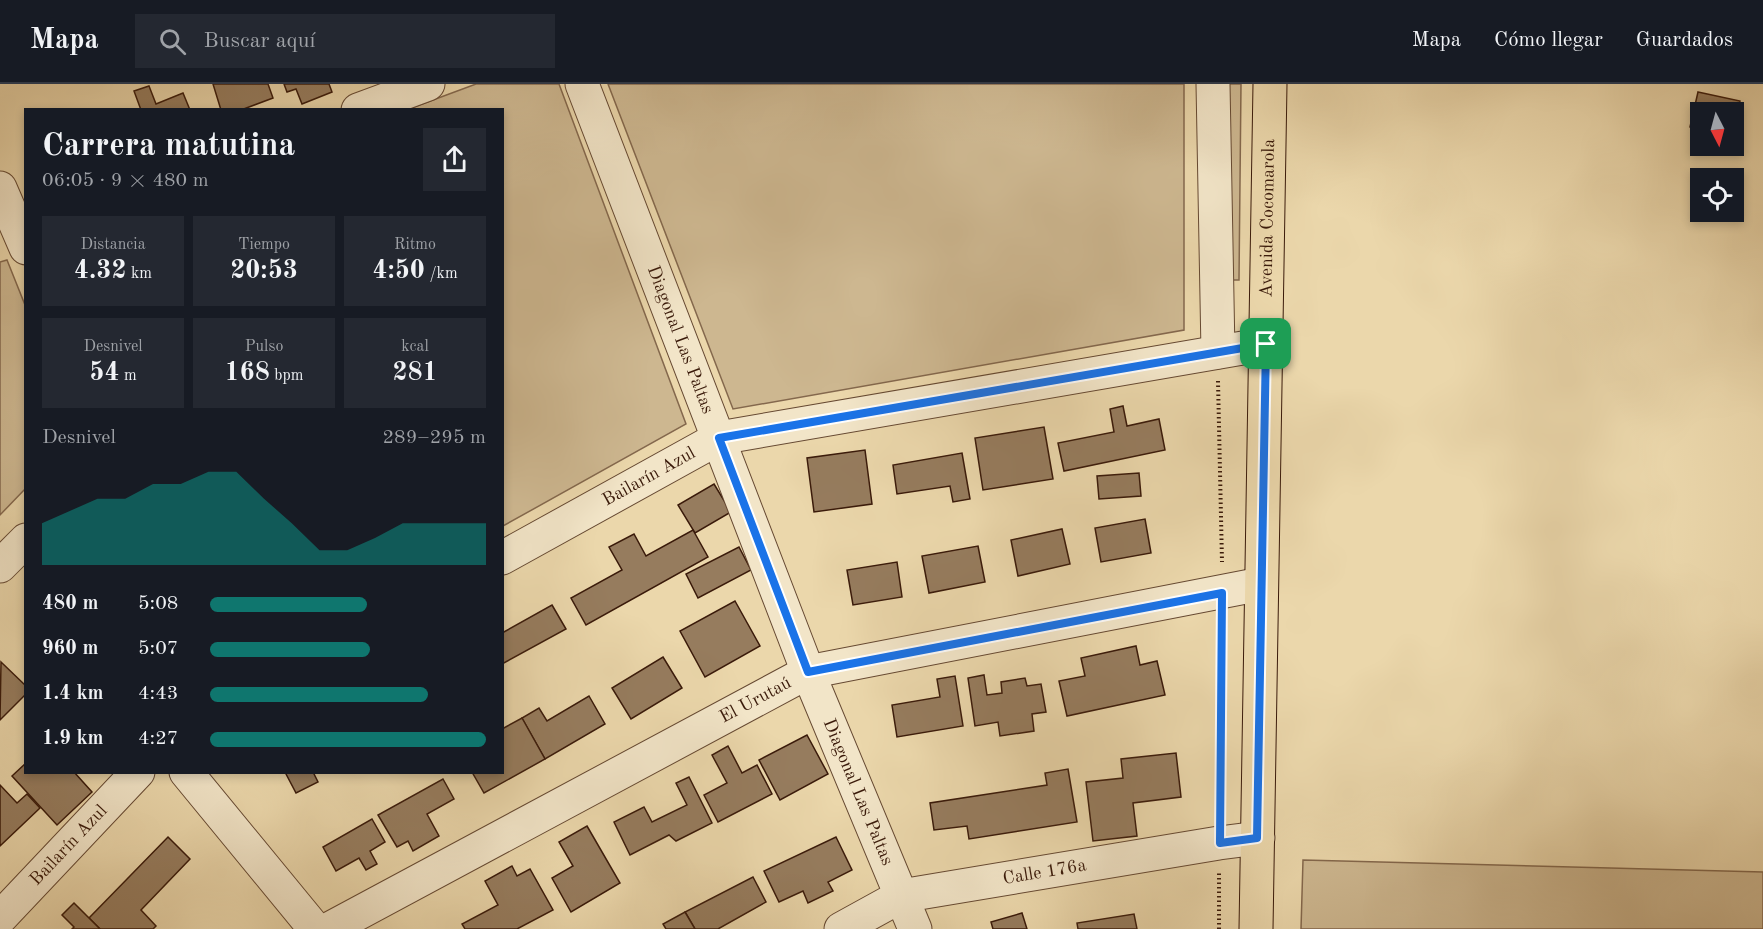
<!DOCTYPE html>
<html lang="es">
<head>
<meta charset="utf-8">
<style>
  :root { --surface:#171b24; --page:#242831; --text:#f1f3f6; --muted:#9ea1a6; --line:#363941; --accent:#0f766e }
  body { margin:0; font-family:"Old Standard TT",serif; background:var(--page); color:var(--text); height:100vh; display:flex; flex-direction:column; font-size:22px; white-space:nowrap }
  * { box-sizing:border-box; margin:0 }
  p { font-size:20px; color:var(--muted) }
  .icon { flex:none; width:33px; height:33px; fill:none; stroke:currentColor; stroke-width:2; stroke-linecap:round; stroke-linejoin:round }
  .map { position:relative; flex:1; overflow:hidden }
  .sheet { position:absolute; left:24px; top:24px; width:480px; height:666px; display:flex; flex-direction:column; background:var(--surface); border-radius:0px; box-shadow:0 3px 9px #0003 }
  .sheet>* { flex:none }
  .needle { width:39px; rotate:174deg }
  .buttons { position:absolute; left:1690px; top:18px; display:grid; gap:12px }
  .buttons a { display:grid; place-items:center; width:54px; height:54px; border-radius:0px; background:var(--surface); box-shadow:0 3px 9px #0003; font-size:30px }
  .pin { position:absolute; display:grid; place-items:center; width:51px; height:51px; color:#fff; margin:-26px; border-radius:12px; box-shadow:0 3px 9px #0006 }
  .round { display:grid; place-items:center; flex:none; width:63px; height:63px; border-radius:0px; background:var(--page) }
  .summary { display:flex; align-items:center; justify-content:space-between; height:102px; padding:0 18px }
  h1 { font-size:33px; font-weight:700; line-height:45px }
  .stats { display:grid; grid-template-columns:repeat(3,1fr); gap:9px; height:102px; padding:6px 18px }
  .stats div { display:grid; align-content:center; border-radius:0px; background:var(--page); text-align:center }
  .stats b { font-size:26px; font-weight:700 }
  .stats small { font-size:16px; font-weight:400 }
  .stats p { font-size:16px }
  .chart { height:168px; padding:12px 18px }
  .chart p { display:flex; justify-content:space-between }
  .chart svg { width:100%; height:108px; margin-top:6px; fill:var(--accent); opacity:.7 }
  ul { padding:0 18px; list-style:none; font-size:20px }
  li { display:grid; grid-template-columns:96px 72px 1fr; align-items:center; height:45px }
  li i { height:15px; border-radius:8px; background:var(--accent) }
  header { display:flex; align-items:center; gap:36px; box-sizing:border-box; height:84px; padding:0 30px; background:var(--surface); border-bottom:2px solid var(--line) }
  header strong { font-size:28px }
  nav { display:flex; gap:33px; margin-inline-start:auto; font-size:21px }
  .search { width:420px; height:54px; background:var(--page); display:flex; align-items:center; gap:15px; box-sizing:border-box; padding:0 21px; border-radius:0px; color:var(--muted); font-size:22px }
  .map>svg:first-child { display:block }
  .green { fill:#cdb790; stroke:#84684d; stroke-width:1.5 }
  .building { fill:#967c5e; stroke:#3a1a0a; stroke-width:1.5 }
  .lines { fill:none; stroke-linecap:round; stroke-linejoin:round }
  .minor-casing { stroke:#664932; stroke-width:35 }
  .major-casing { stroke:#3a1a0a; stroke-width:35 }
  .path { stroke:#3a1a0a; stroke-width:4; stroke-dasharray:1.5 3; stroke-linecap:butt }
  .minor { stroke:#f2e5c8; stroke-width:33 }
  .major { stroke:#ebd7ab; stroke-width:33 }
  .route-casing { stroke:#fff; stroke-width:12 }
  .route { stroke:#1a73e8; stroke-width:8 }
  .labels { text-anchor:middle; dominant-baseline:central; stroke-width:4.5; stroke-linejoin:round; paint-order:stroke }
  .street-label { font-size:18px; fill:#3a1a0a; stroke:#f2e5c8 }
</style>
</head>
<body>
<header>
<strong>Mapa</strong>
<div class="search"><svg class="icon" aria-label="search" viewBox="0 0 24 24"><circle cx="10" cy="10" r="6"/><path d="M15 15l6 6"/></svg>Buscar aquí</div>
<nav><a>Mapa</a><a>Cómo llegar</a><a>Guardados</a></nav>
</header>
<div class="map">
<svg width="1763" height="845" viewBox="0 0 1763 845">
  <rect width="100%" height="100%" fill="#ebd7ab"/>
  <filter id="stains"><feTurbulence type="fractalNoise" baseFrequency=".00333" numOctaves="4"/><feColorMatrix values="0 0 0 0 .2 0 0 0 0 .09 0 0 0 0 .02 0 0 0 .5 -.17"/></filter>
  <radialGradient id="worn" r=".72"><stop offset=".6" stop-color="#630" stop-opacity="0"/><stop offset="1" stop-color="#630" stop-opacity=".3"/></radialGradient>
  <g class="green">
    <polygon points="476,0 559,0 686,340 503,442 502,26 406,26"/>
    <polygon points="608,0 1184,0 1184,246 733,325"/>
    <polygon points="1221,0 1241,0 1239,196 1219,196"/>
    <polygon points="7,176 25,221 26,404 0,431 0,178"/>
    <polygon points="1303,776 1763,788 1763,845 1301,845"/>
  </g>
  <g class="building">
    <polygon points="213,0 268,0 273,14 241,26 221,26"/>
    <polygon points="284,0 329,0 332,8 302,20 296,5 287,8"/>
    <polygon points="149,2 156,20 183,9 190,26 141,26 134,7"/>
    <polygon points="1698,8 1740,17 1734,46 1734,28 1701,28 1701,46 1690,43"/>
    <polygon points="1123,322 1127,342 1159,335 1165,366 1064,387 1058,359 1114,348 1110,325"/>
    <polygon points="1044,343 1053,395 983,406 975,354"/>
    <polygon points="865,366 872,420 814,428 807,374"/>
    <polygon points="962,369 970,415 953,418 950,402 897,410 893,381"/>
    <polygon points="1139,389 1141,412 1099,415 1097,392"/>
    <polygon points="714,400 731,428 695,449 678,421"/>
    <polygon points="1145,435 1151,469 1101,478 1095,444"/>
    <polygon points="1062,445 1070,480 1018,492 1011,456"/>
    <polygon points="693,446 708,473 586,541 571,514 622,486 609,463 634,450 646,472"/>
    <polygon points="978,462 985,498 929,509 922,472"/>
    <polygon points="739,463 751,486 698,514 686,490"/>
    <polygon points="897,478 902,513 853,521 847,486"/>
    <polygon points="735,517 760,562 705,593 680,547"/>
    <polygon points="552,521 566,545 502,580 502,549"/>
    <polygon points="1136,562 1140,581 1157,577 1165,611 1067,632 1059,597 1085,592 1081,574"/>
    <polygon points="663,573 682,604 631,635 612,604"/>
    <polygon points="1,578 26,602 26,610 0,636"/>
    <polygon points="984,591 987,611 1002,609 1001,598 1025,594 1027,602 1041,600 1046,628 1032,630 1034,647 1000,652 998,638 975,642 968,594"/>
    <polygon points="955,592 963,642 897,653 892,621 940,613 937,595"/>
    <polygon points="589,612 605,640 545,675 522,634 539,624 547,637"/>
    <polygon points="522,634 545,675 484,709 472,688 502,688 502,645"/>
    <polygon points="807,651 828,690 780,716 759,676"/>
    <polygon points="728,662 742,689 757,681 772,710 718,738 704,711 727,699 712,671"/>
    <polygon points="1176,669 1181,713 1133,719 1137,752 1093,757 1086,698 1123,694 1121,675"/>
    <polygon points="26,679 26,688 74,688 92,708 57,741 12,692"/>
    <polygon points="1068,685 1077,738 969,755 967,742 934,746 930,719 1047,701 1045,689"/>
    <polygon points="285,688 313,688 318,698 296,709"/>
    <polygon points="689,693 712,739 676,757 669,751 630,771 614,738 644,723 652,738 687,721 676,699"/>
    <polygon points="443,695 454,715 427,730 439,752 413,767 408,757 397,763 378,731"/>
    <polygon points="0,701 17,719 27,710 40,724 0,762"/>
    <polygon points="372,735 385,758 370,767 377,780 366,786 359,774 336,787 323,763"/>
    <polygon points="587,742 620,799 571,828 552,794 573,782 559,758"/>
    <polygon points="168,753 190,775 141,826 156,842 153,845 100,845 89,834"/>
    <polygon points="836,753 852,786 828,798 833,807 808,819 803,807 779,818 764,787"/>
    <polygon points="512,782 517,792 530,785 553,826 517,845 465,845 462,840 498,821 485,797"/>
    <polygon points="753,793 766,818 718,845 695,845 685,828"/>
    <polygon points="74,819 100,845 72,845 74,843 62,831"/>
    <polygon points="685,828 695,845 666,845 663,840"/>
    <polygon points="1022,829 1027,845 993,845 991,838"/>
    <polygon points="1134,830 1137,845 1078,845 1077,839"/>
  </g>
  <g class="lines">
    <g class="minor-casing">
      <g id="minor">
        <path id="s1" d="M 582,0 L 808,588 L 915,845"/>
        <polyline points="1213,0 1218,268"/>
        <polyline points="358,26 428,0"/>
        <polyline points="0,104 26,164"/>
        <path id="s2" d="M 502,474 L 719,354 L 1266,260"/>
        <polyline points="0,482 26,456"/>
        <polyline points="186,688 315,845"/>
        <path id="s3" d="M 0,834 L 138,688"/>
        <path id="s4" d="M 329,845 L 808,588 L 1261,500"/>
        <path id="s5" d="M 841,845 L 901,812 L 1219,759 L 1258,754"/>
      </g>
    </g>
    <g class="major-casing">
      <g id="major">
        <path id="s6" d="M 1256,845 L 1270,0"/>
      </g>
    </g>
    <g class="path">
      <polyline points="1218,297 1222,478"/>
      <polyline points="1220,730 1222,537"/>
      <polyline points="1219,845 1219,789"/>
    </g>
    <use href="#minor" class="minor"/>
    <use href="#major" class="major"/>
  </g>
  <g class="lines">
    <g class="route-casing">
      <polygon id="route" points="1266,260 1257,754 1220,759 1222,509 808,588 719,354"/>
    </g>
    <use href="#route" class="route"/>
  </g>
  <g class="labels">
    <g class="street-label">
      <text stroke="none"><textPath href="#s6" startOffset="711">Avenida Cocomarola</textPath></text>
      <text stroke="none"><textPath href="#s1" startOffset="274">Diagonal Las Paltas</textPath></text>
      <text stroke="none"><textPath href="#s2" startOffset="168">Bailarín Azul</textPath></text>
      <text stroke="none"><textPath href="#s4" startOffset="484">El Urutaú</textPath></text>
      <text stroke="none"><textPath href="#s1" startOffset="760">Diagonal Las Paltas</textPath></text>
      <text stroke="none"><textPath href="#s3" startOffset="100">Bailarín Azul</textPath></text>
      <text stroke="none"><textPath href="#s5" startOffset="214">Calle 176a</textPath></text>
    </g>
  </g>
  <rect width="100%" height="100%" filter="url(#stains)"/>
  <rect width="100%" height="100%" fill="url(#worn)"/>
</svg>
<div class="buttons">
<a><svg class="needle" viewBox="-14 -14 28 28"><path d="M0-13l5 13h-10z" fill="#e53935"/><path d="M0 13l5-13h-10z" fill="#9ea1a6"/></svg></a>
<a><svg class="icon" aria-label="locate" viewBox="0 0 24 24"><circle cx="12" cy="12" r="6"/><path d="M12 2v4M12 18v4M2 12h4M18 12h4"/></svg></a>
</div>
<div class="pin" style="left:1266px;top:260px;background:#1e9e55"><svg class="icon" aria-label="arrive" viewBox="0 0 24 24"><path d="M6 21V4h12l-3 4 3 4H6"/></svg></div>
<section class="sheet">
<div class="summary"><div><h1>Carrera matutina</h1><p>06:05 · 9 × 480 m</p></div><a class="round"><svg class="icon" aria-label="share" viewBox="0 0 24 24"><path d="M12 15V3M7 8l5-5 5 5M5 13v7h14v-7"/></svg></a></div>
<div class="stats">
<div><p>Distancia</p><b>4.32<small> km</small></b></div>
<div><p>Tiempo</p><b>20:53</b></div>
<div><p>Ritmo</p><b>4:50<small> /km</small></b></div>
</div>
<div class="stats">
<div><p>Desnivel</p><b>54<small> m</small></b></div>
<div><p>Pulso</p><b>168<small> bpm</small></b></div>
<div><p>kcal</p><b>281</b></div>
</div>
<div class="chart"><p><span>Desnivel</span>289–295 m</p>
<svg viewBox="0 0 160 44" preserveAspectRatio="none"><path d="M0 44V27L10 22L20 17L30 17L40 11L50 11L60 6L70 6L80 17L90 27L100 38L110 38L120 33L130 27L140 27L150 27L160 27V44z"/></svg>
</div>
<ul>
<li><b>480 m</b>5:08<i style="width:57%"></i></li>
<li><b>960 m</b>5:07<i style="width:58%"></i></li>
<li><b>1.4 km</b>4:43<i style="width:79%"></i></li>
<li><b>1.9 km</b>4:27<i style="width:100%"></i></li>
</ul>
</section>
</div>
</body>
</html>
